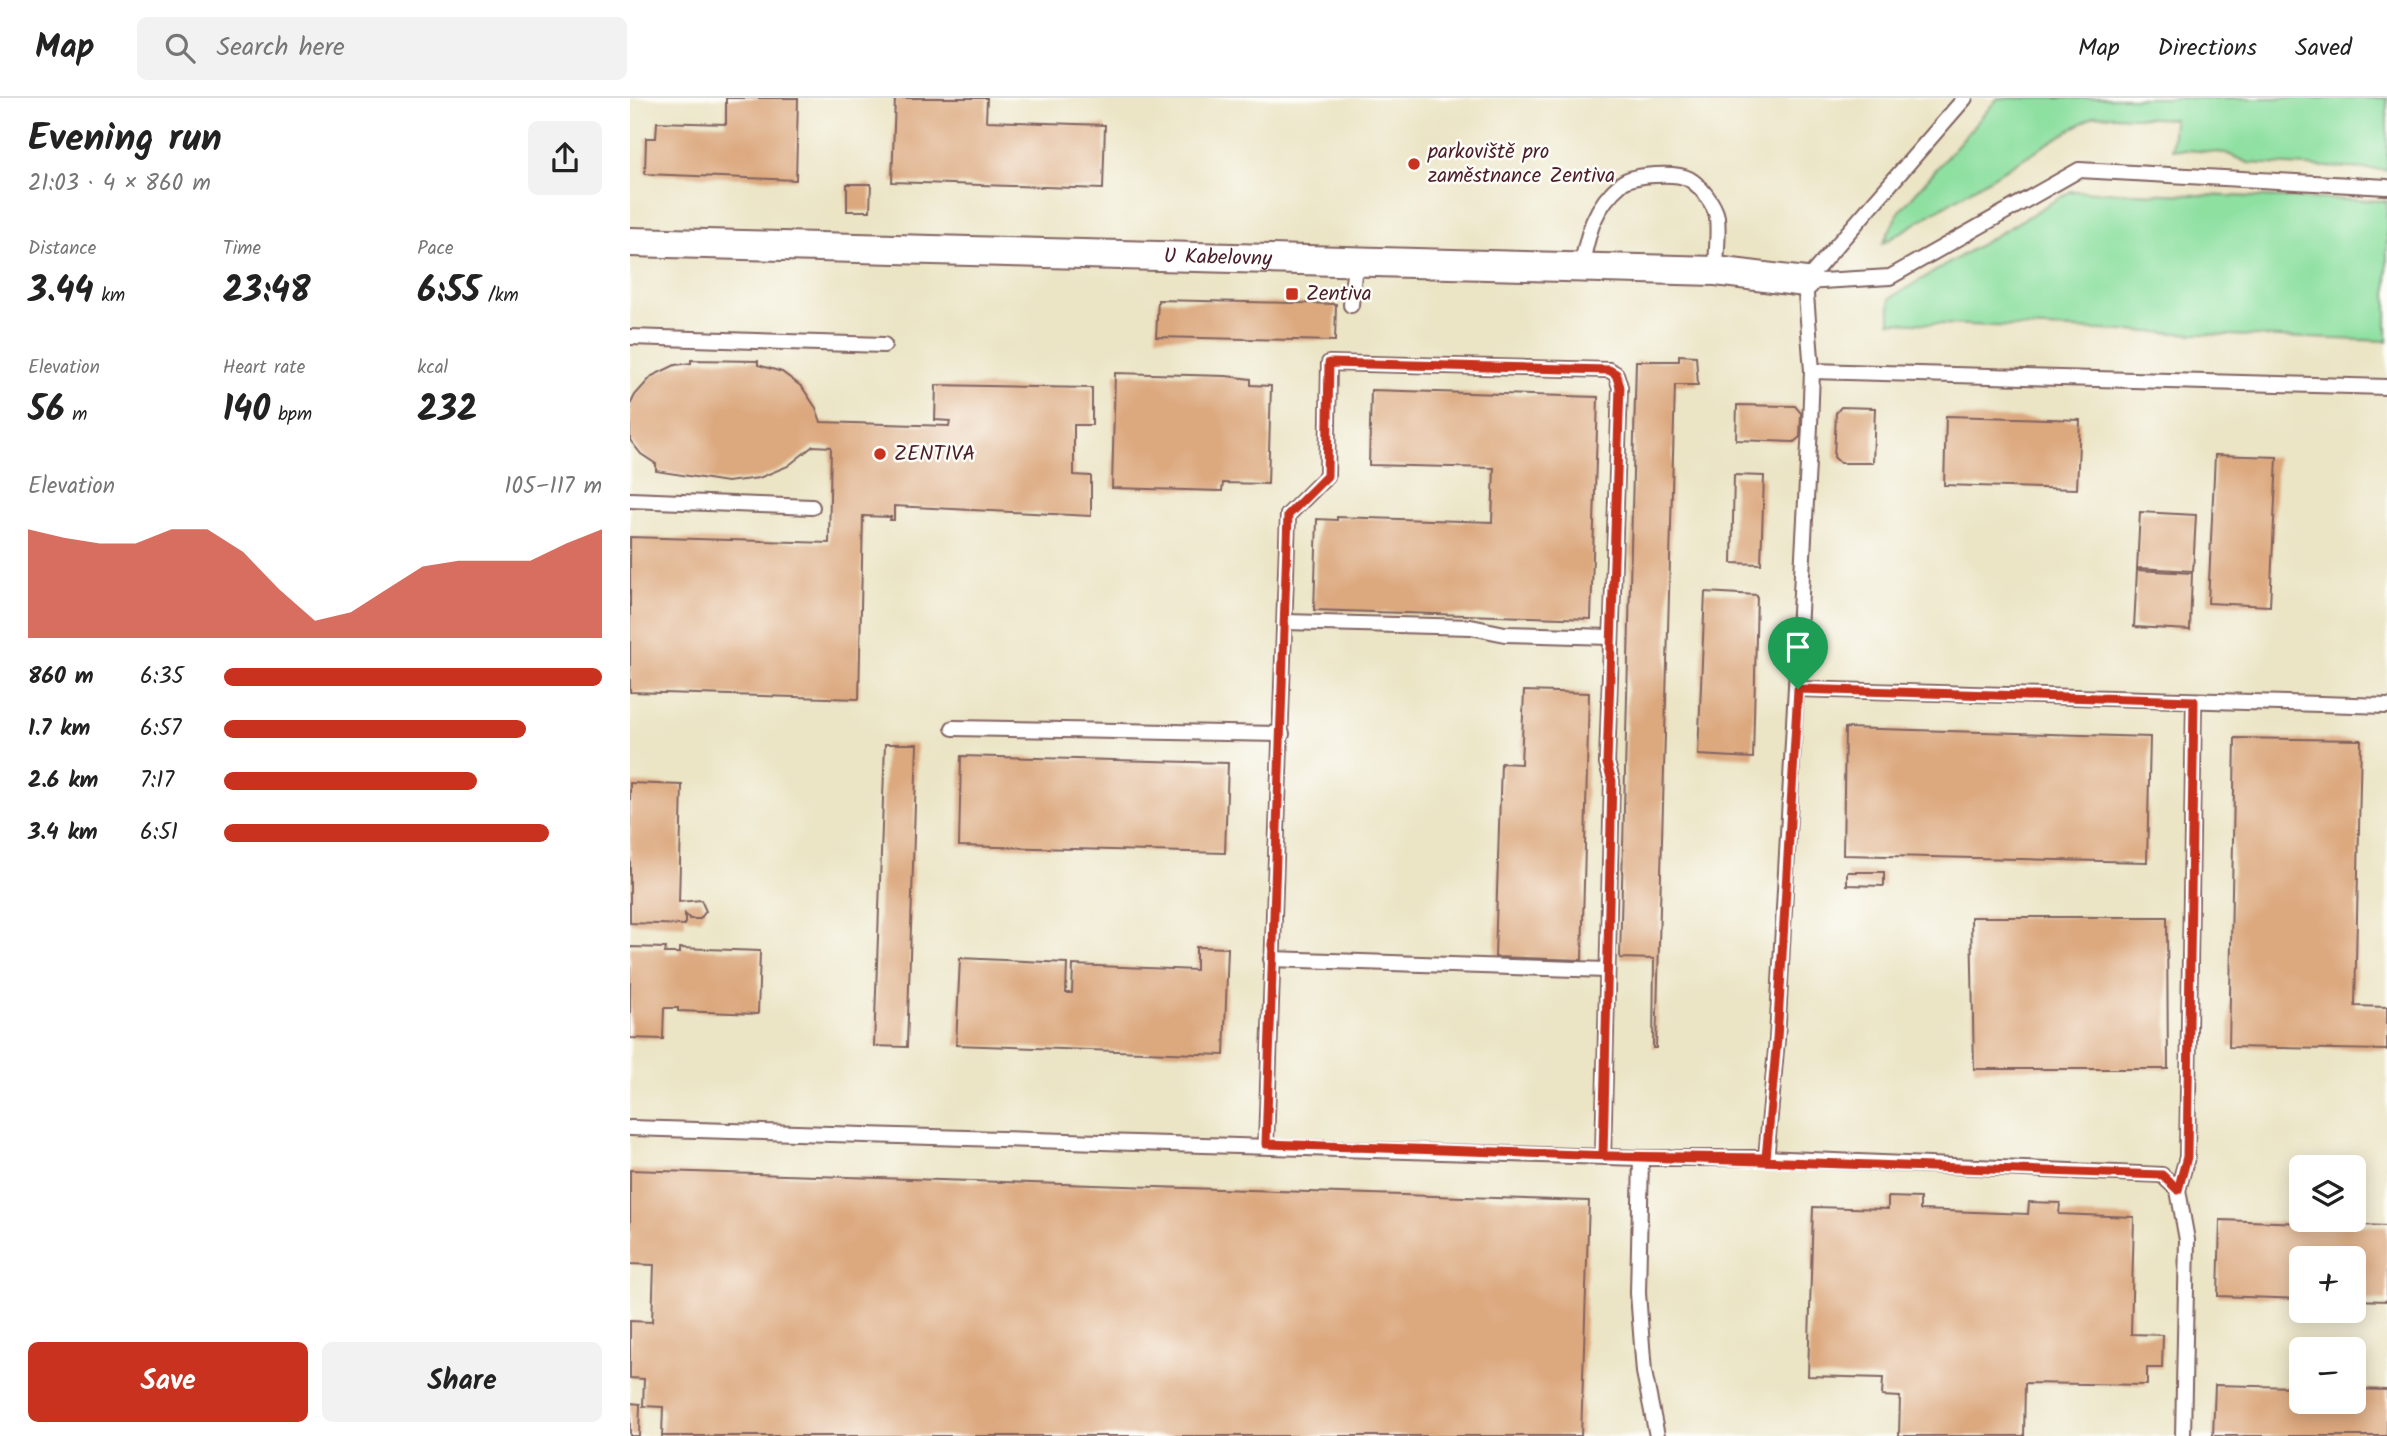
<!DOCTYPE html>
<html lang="en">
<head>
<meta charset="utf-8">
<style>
  :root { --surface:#fff; --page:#f2f2f2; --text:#222; --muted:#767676; --line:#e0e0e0; --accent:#c8321e }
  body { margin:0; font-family:Kalam,sans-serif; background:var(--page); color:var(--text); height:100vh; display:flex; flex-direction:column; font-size:26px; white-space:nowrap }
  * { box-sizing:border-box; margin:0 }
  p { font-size:23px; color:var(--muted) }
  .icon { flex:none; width:38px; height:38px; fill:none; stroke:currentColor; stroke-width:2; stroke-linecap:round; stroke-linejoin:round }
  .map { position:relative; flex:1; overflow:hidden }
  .side { display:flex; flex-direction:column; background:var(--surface); width:630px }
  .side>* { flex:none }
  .controls { position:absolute; left:1659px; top:1057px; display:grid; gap:14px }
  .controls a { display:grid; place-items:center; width:77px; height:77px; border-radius:10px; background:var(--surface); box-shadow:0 4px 18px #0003; font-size:35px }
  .pin { position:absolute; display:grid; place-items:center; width:60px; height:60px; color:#fff; margin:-72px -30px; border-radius:50% 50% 50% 0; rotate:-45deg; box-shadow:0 0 7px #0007 }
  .pin .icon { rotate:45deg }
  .round { display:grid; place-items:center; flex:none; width:74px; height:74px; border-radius:10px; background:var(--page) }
  .head { display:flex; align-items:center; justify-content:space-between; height:119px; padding:0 28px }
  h1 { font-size:38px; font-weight:800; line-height:52px }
  .stats { display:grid; grid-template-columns:repeat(3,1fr); gap:10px; height:119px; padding:7px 28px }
  .stats div { display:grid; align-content:center }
  .stats b { font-size:35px; font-weight:800 }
  .stats small { font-size:19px; font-weight:400 }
  .stats p { font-size:19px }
  .chart { height:196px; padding:14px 28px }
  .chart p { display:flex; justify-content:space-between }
  .chart svg { width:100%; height:126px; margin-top:7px; fill:var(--accent); opacity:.7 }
  .cta { display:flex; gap:14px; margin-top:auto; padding:14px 28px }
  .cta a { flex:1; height:80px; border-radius:10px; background:var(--accent); color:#fff; font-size:28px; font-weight:800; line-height:80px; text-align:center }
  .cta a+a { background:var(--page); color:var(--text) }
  ul { padding:0 28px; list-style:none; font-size:23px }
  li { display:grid; grid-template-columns:112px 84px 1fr; align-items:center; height:52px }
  li i { height:18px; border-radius:9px; background:var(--accent) }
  header { display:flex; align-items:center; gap:42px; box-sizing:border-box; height:98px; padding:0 35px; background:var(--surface); border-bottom:2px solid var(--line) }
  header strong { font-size:33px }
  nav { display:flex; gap:38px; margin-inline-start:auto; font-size:24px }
  .search { width:490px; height:63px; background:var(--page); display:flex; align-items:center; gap:18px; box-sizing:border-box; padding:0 24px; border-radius:10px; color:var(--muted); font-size:26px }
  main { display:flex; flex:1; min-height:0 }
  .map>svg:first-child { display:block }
  .green { fill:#8ee0a1; stroke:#6c8066; stroke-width:2 }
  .building { fill:#dca87e }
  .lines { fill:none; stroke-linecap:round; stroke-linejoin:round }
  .service-casing { stroke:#826461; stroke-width:18 }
  .minor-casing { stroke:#826461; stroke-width:32 }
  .service { stroke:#fff; stroke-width:14 }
  .minor { stroke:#fff; stroke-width:28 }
  .route-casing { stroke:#fff; stroke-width:14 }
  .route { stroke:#c8321e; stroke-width:9 }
  .poi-dot { fill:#c8321e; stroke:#fdfcf7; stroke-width:2.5 }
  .labels { text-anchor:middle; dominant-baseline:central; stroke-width:5; stroke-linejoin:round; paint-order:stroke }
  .poi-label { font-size:21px; fill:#4a1f2b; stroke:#fdfcf7; text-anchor:start }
  .street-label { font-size:21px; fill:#4a1f2b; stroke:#fdfcf7 }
</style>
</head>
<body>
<header>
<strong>Map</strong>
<div class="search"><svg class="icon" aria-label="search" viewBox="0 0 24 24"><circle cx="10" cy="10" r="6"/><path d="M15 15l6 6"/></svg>Search here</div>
<nav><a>Map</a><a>Directions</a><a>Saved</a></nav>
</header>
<main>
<section class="side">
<div class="head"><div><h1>Evening run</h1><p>21:03 · 4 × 860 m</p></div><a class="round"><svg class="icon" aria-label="share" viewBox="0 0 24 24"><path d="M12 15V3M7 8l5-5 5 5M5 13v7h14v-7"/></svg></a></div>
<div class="stats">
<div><p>Distance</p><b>3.44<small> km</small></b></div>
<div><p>Time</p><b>23:48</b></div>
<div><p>Pace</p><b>6:55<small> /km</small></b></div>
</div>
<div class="stats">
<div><p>Elevation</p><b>56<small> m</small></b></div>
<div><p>Heart rate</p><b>140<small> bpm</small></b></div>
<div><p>kcal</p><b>232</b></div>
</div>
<div class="chart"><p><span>Elevation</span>105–117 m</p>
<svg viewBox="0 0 160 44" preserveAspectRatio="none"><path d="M0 44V6L10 9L20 11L30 11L40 6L50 6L60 14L70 27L80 38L90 35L100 27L110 19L120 17L130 17L140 17L150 11L160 6V44z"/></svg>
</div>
<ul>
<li><b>860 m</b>6:35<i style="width:100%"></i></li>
<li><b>1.7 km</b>6:57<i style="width:80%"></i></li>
<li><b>2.6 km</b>7:17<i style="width:67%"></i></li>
<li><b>3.4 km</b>6:51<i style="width:86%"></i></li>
</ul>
<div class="cta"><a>Save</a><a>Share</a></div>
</section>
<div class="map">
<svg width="1757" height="1338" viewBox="0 0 1757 1338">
  <rect width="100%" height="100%" fill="#fdfcf7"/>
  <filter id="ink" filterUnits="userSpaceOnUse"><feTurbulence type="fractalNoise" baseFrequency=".0143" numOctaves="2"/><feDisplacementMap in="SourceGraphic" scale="14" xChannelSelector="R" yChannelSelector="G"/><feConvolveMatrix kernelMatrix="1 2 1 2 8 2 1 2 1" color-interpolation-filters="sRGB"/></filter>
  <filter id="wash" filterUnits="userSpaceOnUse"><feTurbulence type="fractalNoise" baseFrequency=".00686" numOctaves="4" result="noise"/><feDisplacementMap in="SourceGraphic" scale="28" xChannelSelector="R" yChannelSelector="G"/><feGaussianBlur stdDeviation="1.57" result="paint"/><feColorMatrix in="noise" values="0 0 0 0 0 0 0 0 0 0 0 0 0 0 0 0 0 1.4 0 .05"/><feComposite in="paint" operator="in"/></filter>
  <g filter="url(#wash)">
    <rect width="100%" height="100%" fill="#ebe4c5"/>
    <g class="green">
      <polygon points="1368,0 1757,0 1757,72 1618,65 1596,55 1542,51 1544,21 1465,17 1253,145 1269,114"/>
      <polygon points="1441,93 1757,103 1757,243 1260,224 1260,200"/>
    </g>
    <g id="blocks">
      <g class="building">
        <polygon points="96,0 168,0 166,82 15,76 16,40 26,40 27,24 96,26"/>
        <polygon points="265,0 357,0 356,23 475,27 473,91 262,84"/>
        <polygon points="217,86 241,86 240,113 217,113"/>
        <polygon points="528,202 706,206 705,243 526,239"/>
        <polygon points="1049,257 1066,258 1068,287 1045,287 1026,950 1023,950 1024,861 990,860 1006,263 1049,263"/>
        <polygon points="61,262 128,263 128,267 152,274 172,289 186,310 191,324 319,328 320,323 305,322 306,287 462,290 462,327 444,327 444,377 461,378 461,418 264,408 264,422 260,422 261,419 233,418 229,601 0,594 0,439 199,445 201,349 183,348 158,368 129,380 97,384 26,373 26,366 11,356 0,342 0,307 5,297 22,278 45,267 61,265"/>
        <polygon points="485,275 596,278 621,281 621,287 641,288 638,386 593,385 592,393 482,390"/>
        <polygon points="741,292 968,299 961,521 684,512 687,421 707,422 707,419 862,424 864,370 739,367"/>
        <polygon points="1107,307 1165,308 1171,315 1170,339 1164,344 1106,342"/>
        <polygon points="1211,309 1245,310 1243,365 1210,365 1204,359 1206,315"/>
        <polygon points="1316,318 1450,322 1447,391 1314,387"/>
        <polygon points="1585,357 1647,359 1640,508 1578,505"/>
        <polygon points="1104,377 1134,378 1131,466 1102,465"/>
        <polygon points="1510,414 1566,417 1563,473 1507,470"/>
        <polygon points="1507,472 1562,475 1560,532 1504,529"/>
        <polygon points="1075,494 1127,497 1123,660 1068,657"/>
        <polygon points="894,593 959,595 952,862 865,859 871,665 891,666"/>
        <polygon points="1215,630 1520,639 1517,764 1213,757"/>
        <polygon points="1605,640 1731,642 1725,908 1757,909 1757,952 1599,949"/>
        <polygon points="255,646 287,646 277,949 244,948"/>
        <polygon points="331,658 598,665 595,755 329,748"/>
        <polygon points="0,685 52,687 49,804 71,802 76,813 70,821 60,821 55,816 55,827 0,825"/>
        <polygon points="1217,774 1254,774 1254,788 1217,787"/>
        <polygon points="1341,819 1537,819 1538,971 1344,971"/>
        <polygon points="0,849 36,850 35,855 50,855 50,850 130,853 128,916 48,913 48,910 34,910 33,941 0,940"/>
        <polygon points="566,849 598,850 594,957 326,947 330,860 437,865 436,895 442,895 443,867 566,872"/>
        <polygon points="0,1072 959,1103 951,1338 32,1338 33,1309 13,1308 14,1281 0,1280 0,1223 22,1224 24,1167 0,1166"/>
        <polygon points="1258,1099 1290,1100 1290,1112 1398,1116 1399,1104 1430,1105 1429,1116 1504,1119 1501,1236 1533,1237 1532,1270 1517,1270 1517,1287 1395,1285 1394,1338 1269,1338 1270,1299 1252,1298 1253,1280 1178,1278 1183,1109 1258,1111"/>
        <polygon points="1590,1122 1757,1128 1757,1203 1724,1202 1724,1160 1671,1160 1671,1201 1588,1198"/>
        <polygon points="1585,1287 1671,1289 1671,1304 1724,1304 1724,1291 1757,1292 1757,1338 1583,1338"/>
        <polygon points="0,1305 10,1306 9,1338 0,1338"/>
      </g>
    </g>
  </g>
  <g filter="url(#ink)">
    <use href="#blocks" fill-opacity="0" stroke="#826461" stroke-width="2"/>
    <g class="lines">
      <g class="service-casing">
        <g id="service">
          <path d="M 951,170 C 958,136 963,109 992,85 C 1004,76 1046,74 1059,81 C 1070,87 1085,107 1087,119 C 1089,136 1086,156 1086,173"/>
          <polyline points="1175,184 1260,179 1449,72 1757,89"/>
          <polyline points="721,207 725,165"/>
          <polyline points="0,239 254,247"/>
          <polyline points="1182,273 1757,289"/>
          <polyline points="0,402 182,409"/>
          <polyline points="655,524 841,529 875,536 980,539"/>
          <polyline points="1168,591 1757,608"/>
          <polyline points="323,630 652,636"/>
          <polyline points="641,861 976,872"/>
          <polyline points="0,1030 1011,1060 1136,1060 1147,941 1180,328 1182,273 1175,184 1335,0"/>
          <polyline points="636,1046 658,417 697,378 699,265 979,272 986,276 990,289 977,665 982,683 973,1058"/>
          <polyline points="1011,1060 1008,1195 1014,1274 1027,1338"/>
          <polyline points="1136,1060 1532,1077 1548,1092 1557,1142 1553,1338"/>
          <polyline points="1548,1092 1557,1059 1564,603"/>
        </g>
      </g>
      <g class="minor-casing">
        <g id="minor">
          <path id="s1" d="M 0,144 L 1086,173 L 1175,184"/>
        </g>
      </g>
      <use href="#service" class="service"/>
      <use href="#minor" class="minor"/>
    </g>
  </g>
  <g class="lines" filter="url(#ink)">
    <g class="route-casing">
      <path id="route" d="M 1168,591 L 1147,941 L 1136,1060 L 973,1058 L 982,683 L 977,665 L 990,289 L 986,276 L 979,272 L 699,265 L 697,378 L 658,417 L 636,1046 C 934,1056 1233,1064 1532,1077 L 1548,1092 L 1557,1059 L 1564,603 L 1168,591"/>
    </g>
    <use href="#route" class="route"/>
  </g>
  <g class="poi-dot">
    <circle cx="784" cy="66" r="7"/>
    <rect x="655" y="189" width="14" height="14" rx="3.5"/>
    <circle cx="250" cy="356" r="7"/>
  </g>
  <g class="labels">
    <g class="poi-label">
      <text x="798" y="54">parkoviště pro<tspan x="798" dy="24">zaměstnance Zentiva</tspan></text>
      <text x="676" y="196">Zentiva</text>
      <text x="264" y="356">ZENTIVA</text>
    </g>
    <g class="street-label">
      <text stroke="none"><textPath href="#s1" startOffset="588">U Kabelovny</textPath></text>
    </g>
  </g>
</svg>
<div class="controls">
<a><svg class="icon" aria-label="layers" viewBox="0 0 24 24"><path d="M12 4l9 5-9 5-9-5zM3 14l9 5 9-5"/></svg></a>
<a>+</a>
<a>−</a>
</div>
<div class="pin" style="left:1168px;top:591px;background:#1e9e55"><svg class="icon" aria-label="arrive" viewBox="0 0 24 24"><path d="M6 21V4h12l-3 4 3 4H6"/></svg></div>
</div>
</main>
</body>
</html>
